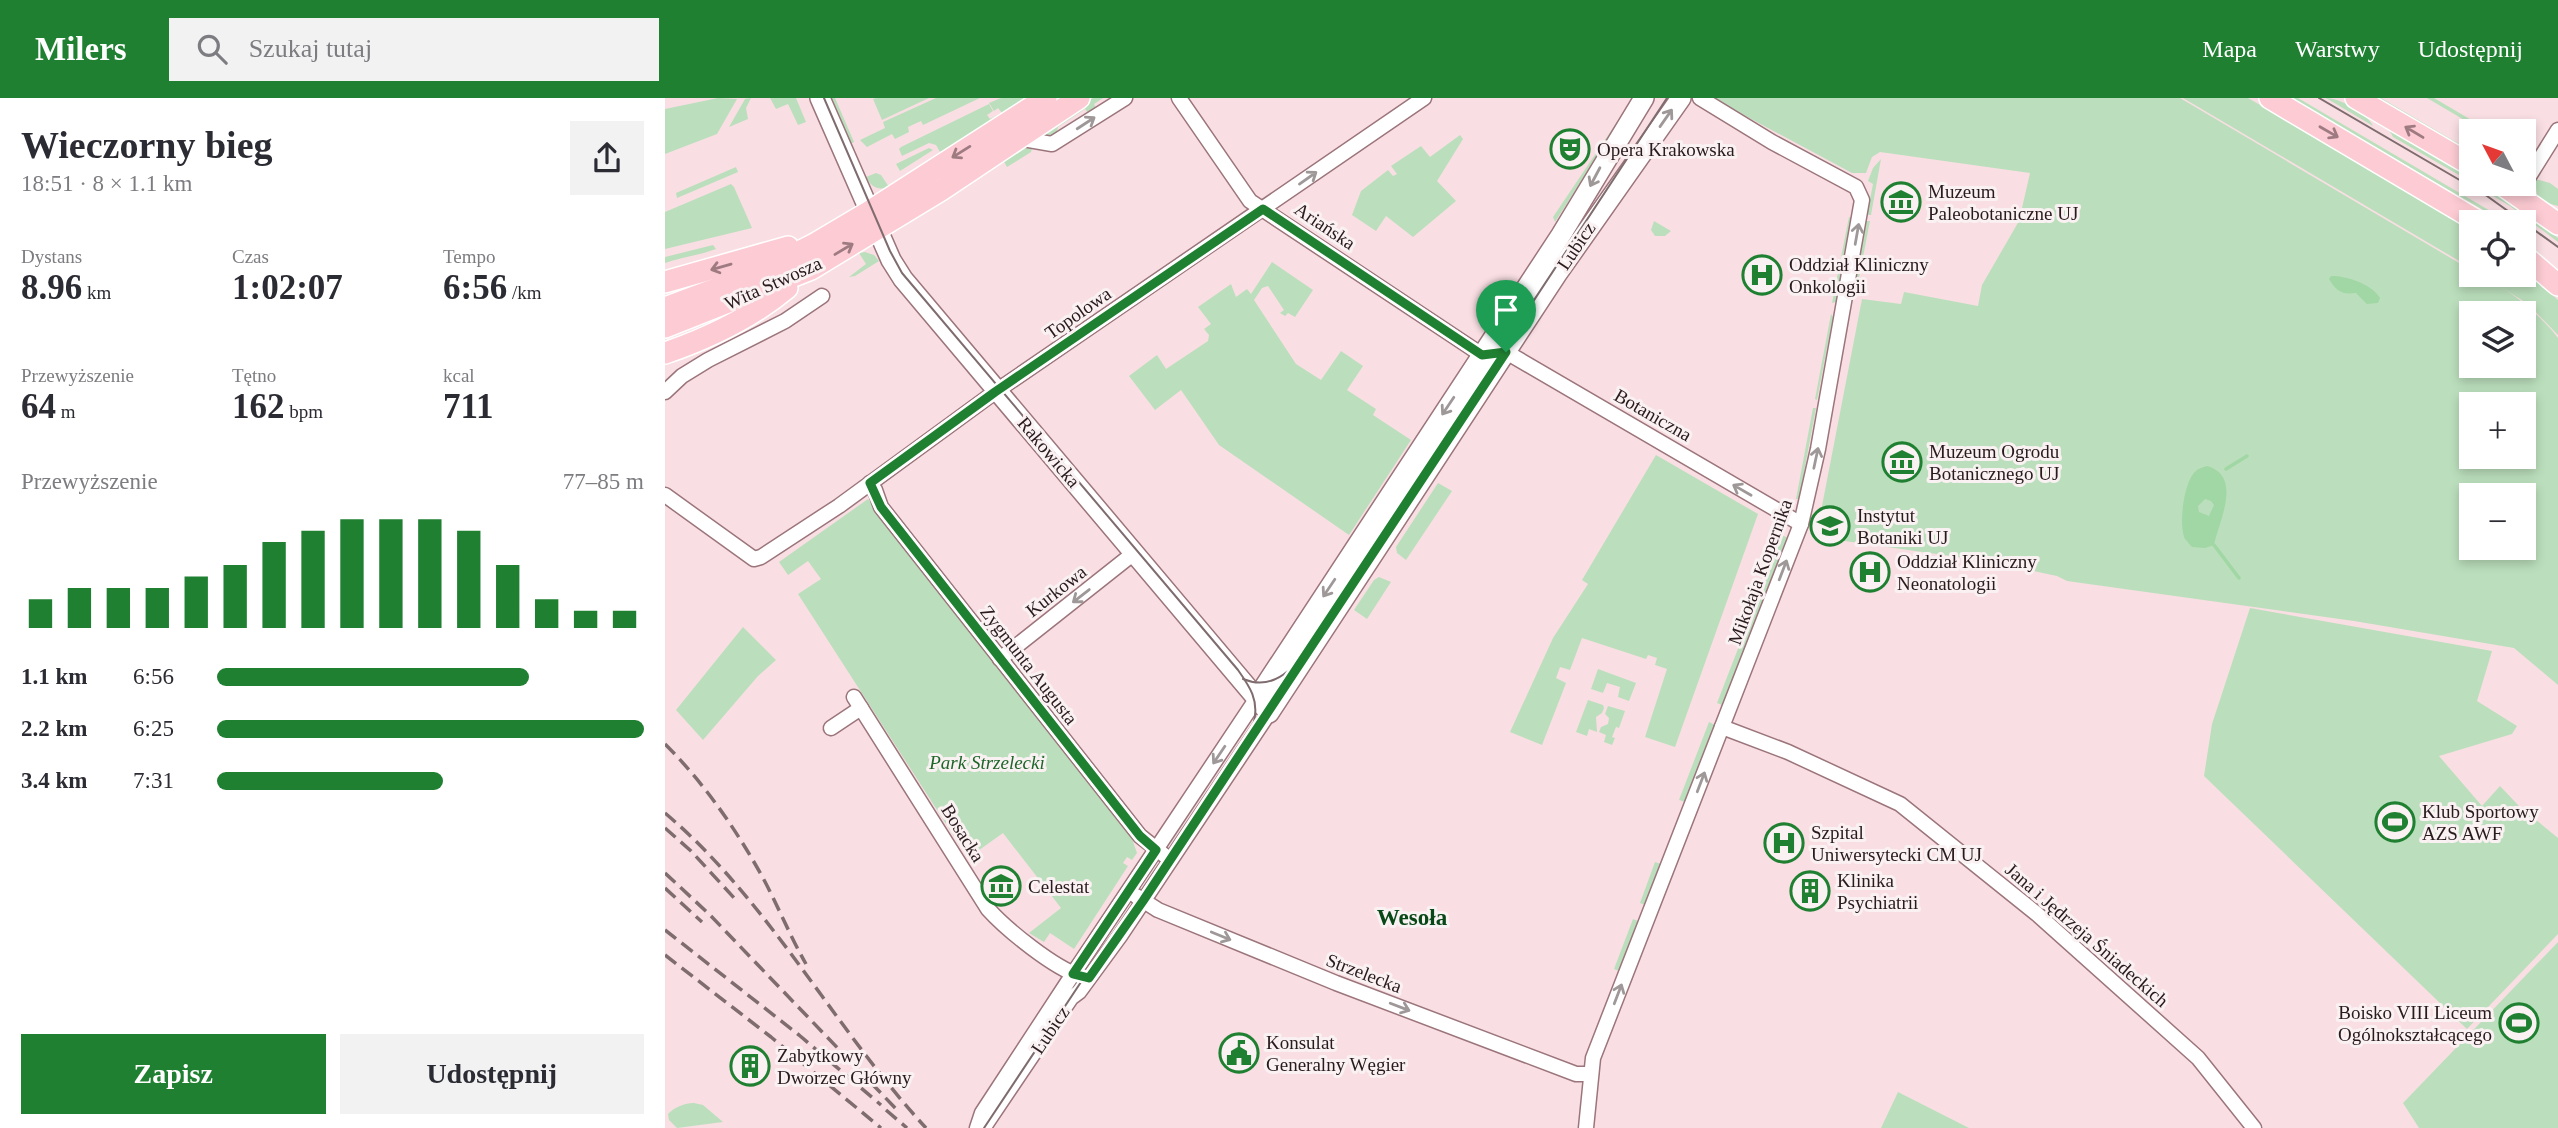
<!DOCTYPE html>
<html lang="pl">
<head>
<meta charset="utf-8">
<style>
  :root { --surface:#fff; --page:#f2f2f3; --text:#2b2b33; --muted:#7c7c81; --accent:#208032 }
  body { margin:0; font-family:Georgia,serif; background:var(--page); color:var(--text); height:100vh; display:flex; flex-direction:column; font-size:26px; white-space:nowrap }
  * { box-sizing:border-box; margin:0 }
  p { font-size:23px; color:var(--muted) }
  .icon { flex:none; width:38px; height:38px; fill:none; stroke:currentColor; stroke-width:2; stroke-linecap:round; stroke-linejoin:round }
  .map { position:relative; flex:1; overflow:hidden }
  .details { display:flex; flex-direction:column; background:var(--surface); width:665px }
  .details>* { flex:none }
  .needle { width:46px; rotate:311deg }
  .tools { position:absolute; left:1794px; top:21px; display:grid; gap:14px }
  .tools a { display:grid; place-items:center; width:77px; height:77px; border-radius:0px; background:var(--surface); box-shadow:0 4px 10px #0003; font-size:35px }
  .pin { position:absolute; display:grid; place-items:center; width:60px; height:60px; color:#fff; margin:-72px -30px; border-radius:50% 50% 50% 0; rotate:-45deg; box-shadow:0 0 7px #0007 }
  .pin .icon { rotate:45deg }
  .round { display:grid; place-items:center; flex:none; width:74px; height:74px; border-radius:0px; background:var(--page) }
  .headline { display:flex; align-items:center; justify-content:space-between; height:119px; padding:0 21px }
  h1 { font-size:38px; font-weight:800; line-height:52px }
  .metrics { display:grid; grid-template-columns:repeat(3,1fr); gap:10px; height:119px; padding:7px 21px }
  .metrics div { display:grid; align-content:center }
  .metrics b { font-size:35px; font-weight:800 }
  .metrics small { font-size:19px; font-weight:400 }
  .metrics p { font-size:19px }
  .chart { height:196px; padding:14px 21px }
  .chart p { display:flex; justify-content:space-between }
  .chart svg { width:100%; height:126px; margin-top:7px; stroke:var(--accent); stroke-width:6 }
  .cta { display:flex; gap:14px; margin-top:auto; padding:14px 21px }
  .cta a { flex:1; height:80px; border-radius:0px; background:var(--accent); color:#fff; font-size:28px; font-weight:800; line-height:80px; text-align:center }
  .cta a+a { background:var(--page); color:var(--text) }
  ul { padding:0 21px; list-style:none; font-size:23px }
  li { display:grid; grid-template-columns:112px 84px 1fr; align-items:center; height:52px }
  li i { height:18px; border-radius:9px; background:var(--accent) }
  header { display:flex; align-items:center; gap:42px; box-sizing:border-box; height:98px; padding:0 35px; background:var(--accent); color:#fff }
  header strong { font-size:33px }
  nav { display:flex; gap:38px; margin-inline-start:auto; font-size:24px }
  .search { width:490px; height:63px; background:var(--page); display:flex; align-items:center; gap:18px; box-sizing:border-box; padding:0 24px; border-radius:0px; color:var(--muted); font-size:26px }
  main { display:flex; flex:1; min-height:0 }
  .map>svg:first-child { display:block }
  .green { fill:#bbdfbc; fill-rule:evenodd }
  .water { fill:#a1d7a4; fill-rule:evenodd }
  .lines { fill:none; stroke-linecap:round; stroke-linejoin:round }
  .stream { stroke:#a1d7a4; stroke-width:3.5 }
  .street-casing { stroke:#9b757b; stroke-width:17 }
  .secondary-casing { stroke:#9b757b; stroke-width:22 }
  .primary-casing { stroke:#fff; stroke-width:24 }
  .street { stroke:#fff; stroke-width:14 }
  .secondary { stroke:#fff; stroke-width:19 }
  .primary { stroke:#fdcbd3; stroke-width:21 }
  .tram { stroke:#7f6c6f; stroke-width:2 }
  .rail { stroke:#7f6c6f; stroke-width:3.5; stroke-dasharray:14 7; stroke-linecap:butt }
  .oneway { stroke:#9f9899 }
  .oneway2 { stroke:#9e7b81 }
  .route-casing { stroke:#fff; stroke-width:14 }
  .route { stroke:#208032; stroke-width:9 }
  .labels { text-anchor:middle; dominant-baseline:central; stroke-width:6; stroke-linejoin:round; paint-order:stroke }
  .poi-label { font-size:19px; fill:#291a1c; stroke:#faf1f3; text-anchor:start }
  .street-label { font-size:19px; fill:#291a1c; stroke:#faf1f3 }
  .park-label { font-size:19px; font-style:italic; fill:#1c6628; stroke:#faf1f3 }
  .quarter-label { font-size:23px; font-weight:bold; fill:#084716; stroke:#faf1f3 }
</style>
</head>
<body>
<header>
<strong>Milers</strong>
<div class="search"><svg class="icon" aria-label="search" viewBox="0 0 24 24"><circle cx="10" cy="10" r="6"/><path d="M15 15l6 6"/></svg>Szukaj tutaj</div>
<nav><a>Mapa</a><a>Warstwy</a><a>Udostępnij</a></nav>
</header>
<main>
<section class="details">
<div class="headline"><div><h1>Wieczorny bieg</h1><p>18:51 · 8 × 1.1 km</p></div><a class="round"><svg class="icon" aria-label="share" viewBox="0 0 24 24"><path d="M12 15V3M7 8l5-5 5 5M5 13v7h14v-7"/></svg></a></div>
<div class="metrics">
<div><p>Dystans</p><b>8.96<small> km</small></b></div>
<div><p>Czas</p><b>1:02:07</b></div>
<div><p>Tempo</p><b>6:56<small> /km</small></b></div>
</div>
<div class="metrics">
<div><p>Przewyższenie</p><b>64<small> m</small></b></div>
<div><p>Tętno</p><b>162<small> bpm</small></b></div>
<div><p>kcal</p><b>711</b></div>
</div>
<div class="chart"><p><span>Przewyższenie</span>77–85 m</p>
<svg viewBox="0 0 160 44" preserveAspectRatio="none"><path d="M5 44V34M15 44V30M25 44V30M35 44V30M45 44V26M55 44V22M65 44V14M75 44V10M85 44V6M95 44V6M105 44V6M115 44V10M125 44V22M135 44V34M145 44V38M155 44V38"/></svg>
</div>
<ul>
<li><b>1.1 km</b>6:56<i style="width:73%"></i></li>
<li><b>2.2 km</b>6:25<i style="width:100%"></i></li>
<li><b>3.4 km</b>7:31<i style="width:53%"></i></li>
</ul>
<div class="cta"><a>Zapisz</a><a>Udostępnij</a></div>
</section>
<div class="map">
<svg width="1893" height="1030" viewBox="0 0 1893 1030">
  <rect width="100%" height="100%" fill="#f9dfe3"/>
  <g class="green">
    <polygon points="53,0 72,1 52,36 0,56 0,11"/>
    <polygon points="86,0 81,10 83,21 64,29 80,1"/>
    <polygon points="105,0 131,0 141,24 133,27 123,6 111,11"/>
    <polygon points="165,0 170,0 189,44 185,46"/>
    <polygon points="211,0 264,0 217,22 208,1"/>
    <polygon points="271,0 315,0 258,27 256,23 243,29 244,34 230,41 227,36 202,49 195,42 220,30 218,24"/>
    <polygon points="336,0 366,0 275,54 271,47 264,45 237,58 234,51 236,49 324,6 328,13 322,17 325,21 337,15 333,10 329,13 324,5"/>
    <polygon points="428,0 438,0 429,6 431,10 424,16 420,11 393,29 390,41 385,42 373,35"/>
    <path d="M 1047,0 L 1515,0 L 1806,172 L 1806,177 C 1830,177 1879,220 1893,240 L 1893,587 L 1849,550 L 1689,523 L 1402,483 L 1392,478 L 1314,462 L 1151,439 L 1197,201 L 1236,206 L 1239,194 L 1313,208 L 1317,187 L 1354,123 L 1365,75 L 1215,54 L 1207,59 L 1201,75 L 1187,75 ZM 1806,215 L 1858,215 L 1858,268 L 1806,268 ZM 1806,306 L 1858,306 L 1858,359 L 1806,359 ZM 1806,397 L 1858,397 L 1858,450 L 1806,450 Z"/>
    <polygon points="1518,0 1583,0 1770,108 1806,132 1806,170"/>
    <polygon points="1625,0 1633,0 1844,124 1839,124"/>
    <path d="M 1661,0 C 1675,0 1702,15 1708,28 Z"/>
    <polygon points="1710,0 1716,0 1806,53 1806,56"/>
    <polygon points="1762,0 1769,0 1825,33 1818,33"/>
    <polygon points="954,21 955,22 890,124 888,119"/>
    <polygon points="1724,32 1806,80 1806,84 1728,39"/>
    <polygon points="795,37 798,41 772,83 791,103 748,139 721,118 711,133 687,117 696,93 723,72 728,78 732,76 726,68 756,48 765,59"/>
    <polygon points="353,48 368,48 366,54 342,69 338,62"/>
    <polygon points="264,50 268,52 235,73 231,66"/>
    <polygon points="1216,61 1206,117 1202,117 1208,86 1203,83 1208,70"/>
    <polygon points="71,69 73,74 12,100 11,95"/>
    <path d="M 211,75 L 216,77 L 224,89 C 213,93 206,89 201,79 Z"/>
    <polygon points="1870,81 1885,85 1893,91 1893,108 1882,105 1872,97"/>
    <polygon points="66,86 69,89 87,130 0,151 0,114"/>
    <polygon points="1808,86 1816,86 1854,110 1893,140 1893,144 1845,108"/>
    <polygon points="1184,119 1187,120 1171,204 1167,205"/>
    <polygon points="989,123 1006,133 1000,138 990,138 986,132"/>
    <polygon points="1201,123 1205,123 1193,185 1190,183"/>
    <path d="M 48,147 L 51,151 C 35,157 18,159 0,165 L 0,159 Z"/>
    <polygon points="200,154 209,157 214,163 190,178 184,179 201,166 194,155"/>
    <polygon points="607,164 648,192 630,219 623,215 620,218 615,215 619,212 603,188 597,190 589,202 631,266 656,282 676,253 698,268 682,292 711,311 708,317 746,342 684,437 554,347 516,292 490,312 464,278 492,257 501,271 543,243 544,237 539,231 546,226 533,209 566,186 571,199 582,191 586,196"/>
    <polygon points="1859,171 1893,202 1893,237 1863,206 1817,177 1858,177"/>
    <polygon points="1166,216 1168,219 1152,302 1150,301"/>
    <polygon points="1148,310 1151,310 1134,401 1131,401"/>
    <polygon points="991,357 1093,416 1010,649 980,639 1002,571 990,567 992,560 983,557 981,561 917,540 905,572 895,569 891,580 901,585 877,647 845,634 888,540 923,486 917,482"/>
    <polygon points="773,385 787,393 741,462 732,455 731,449"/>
    <polygon points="203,401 465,735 472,755 467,762 462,759 458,765 463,768 409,851 385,835 379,844 364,835 396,810 338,735 303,760 133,496 156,481 143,463 123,477 114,464"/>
    <polygon points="1117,437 1123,440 1057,607 1052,605"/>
    <polygon points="714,479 726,484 702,521 689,512 709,482"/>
    <polygon points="1585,510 1827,553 1812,603 1852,628 1847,636 1774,658 1817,708 1835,688 1854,708 1893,740 1893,836 1802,931 1539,678 1547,626"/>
    <polygon points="78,529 111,562 93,578 38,642 11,612"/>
    <polygon points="933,571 971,585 964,603 953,599 955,589 942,585 938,595 926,591"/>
    <polygon points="923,602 938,607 939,610 937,615 931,619 932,634 924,631 922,638 911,634"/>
    <polygon points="943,608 960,613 954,630 951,629 947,639 950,640 947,647 939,644 941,637 934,634 936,629 943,626 944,620 940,616"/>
    <polygon points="1044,624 1050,627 1020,704 1014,702"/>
    <polygon points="990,764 996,766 980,807 975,805"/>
    <polygon points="968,821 973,823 954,873 949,871"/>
    <polygon points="1893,844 1893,1030 1754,1030 1738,1005"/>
    <polygon points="1233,994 1304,1030 1216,1030"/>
    <path d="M 29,1005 L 38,1007 L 58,1024 L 12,1030 L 4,1022 L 3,1016 C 10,1009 19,1005 29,1005 Z"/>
  </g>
  <g class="water">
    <path d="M 1666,178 C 1682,178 1707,186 1715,200 L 1713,205 L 1702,206 L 1691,195 C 1677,197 1671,193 1664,181 Z"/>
    <path d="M 1542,368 C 1578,378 1554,423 1549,447 L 1540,450 L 1527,449 C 1527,449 1520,441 1520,441 C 1513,427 1519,381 1532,372 C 1533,371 1541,368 1542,368 ZM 1540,401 L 1546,403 L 1549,407 L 1544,418 L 1534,414 L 1533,408 Z"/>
  </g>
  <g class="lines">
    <g class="stream">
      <polyline points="1561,371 1582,358"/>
      <polyline points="1549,447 1574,480"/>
    </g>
    <g class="street-casing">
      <g id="street">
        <polyline points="514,0 585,103 817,257 841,254 1136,426"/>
        <polyline points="351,40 387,46 460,0"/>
        <polyline points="1853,96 1893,32"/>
        <polyline points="0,294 17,278 43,262 120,223 157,198"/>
        <polyline points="205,385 210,392 216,409 475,738 499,757"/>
        <polyline points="0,397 89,461 96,459 174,408 330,294 759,0"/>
        <polyline points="335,561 469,455"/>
        <path d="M 189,599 L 323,811 C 342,832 389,870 415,878"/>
        <polyline points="1057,629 1123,654 1235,706 1372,816 1533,960 1589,1030"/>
        <polyline points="166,630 196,610"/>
        <polyline points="471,798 493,812 671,885 911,976 926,976"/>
        <polyline points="319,1029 406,900 414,894 455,838 604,615"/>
        <polyline points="312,1030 317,1015 408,876 592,600"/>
        <polyline points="921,1030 928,960 1136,426 1153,351 1197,102 1191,89 1107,44 1035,0"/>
      </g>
    </g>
    <g class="secondary-casing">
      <g id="secondary">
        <polyline points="155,0 226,162 238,181 604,615 892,176 1016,0"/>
        <polyline points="592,600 896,137 979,0"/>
      </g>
    </g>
    <g class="primary-casing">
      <g id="primary">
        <polyline points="1605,0 1814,124"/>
        <polyline points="1691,0 1806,67"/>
        <polyline points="1836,86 1893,126"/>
        <polyline points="1858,157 1893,187"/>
        <polyline points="0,184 123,149"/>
        <polyline points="0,210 88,177 148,147 202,115 381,0"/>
        <polyline points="0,229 146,171 276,92 414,0"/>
        <path d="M 0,255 C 44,240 86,220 122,190"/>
      </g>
    </g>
    <use href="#street" class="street"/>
    <use href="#secondary" class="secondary"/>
    <use href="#primary" class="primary"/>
    <g class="tram">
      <path d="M 159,0 L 225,153 L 237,175 L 573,572 C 585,589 594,602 589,624"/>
      <polyline points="1654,0 1822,98 1893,149"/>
      <path d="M 578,581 C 595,588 609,585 623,573"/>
      <polyline points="319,1030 424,872 462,821 1002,0"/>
    </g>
    <g class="rail">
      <path d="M 0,646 C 39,685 71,731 98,780 C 113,808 125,838 141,866"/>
      <path d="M 0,715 C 104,803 169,930 261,1030"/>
      <polyline points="0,730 26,753 71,802"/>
      <polyline points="0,775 44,816 235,1015"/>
      <polyline points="0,790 37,824"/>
      <polyline points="0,832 134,937 216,1007"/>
      <polyline points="0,857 106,939 216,1030"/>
      <polyline points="221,1012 242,1030"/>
    </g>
  </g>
  <defs><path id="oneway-shaft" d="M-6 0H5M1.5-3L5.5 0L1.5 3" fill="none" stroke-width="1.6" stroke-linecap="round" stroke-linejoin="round" transform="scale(1.75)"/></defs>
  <g class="oneway">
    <use href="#oneway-shaft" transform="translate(1001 20) rotate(-55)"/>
    <use href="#oneway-shaft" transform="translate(421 25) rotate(-33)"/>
    <use href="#oneway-shaft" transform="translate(930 79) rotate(118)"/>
    <use href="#oneway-shaft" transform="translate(643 80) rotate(-35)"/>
    <use href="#oneway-shaft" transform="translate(1192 136) rotate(-80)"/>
    <use href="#oneway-shaft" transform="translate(783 308) rotate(124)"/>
    <use href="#oneway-shaft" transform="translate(1151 360) rotate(-78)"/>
    <use href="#oneway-shaft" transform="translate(1077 392) rotate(-150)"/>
    <use href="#oneway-shaft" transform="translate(1118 472) rotate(-69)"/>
    <use href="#oneway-shaft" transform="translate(664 490) rotate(124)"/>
    <use href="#oneway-shaft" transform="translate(416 498) rotate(142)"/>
    <use href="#oneway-shaft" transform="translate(554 657) rotate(124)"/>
    <use href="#oneway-shaft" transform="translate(1036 684) rotate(-69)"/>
    <use href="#oneway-shaft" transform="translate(556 838) rotate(22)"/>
    <use href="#oneway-shaft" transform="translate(953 896) rotate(-69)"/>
    <use href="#oneway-shaft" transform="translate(735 909) rotate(21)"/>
  </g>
  <g class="oneway2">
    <use href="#oneway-shaft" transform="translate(1664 34) rotate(30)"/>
    <use href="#oneway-shaft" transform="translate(1749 34) rotate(-149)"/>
    <use href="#oneway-shaft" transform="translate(296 54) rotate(148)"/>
    <use href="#oneway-shaft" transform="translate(179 151) rotate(-31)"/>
    <use href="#oneway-shaft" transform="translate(56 169) rotate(164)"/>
  </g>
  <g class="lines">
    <g class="route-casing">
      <polygon id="route" points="598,111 817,257 841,254 478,803 424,880 408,876 491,752 475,738 216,409 205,385 330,294"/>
    </g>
    <use href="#route" class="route"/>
  </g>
  <defs>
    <g id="theatre-ring" transform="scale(2.0125)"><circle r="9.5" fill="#faf1f3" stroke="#208032" stroke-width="1.5"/><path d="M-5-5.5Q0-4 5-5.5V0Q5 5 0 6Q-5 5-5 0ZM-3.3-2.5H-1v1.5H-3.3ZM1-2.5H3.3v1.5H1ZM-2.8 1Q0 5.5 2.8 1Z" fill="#208032"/></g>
    <g id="museum-ring" transform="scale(2.0125)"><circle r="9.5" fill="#faf1f3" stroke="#208032" stroke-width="1.5"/><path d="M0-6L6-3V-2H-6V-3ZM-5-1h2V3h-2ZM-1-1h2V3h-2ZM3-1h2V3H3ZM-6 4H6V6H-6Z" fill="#208032"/></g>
    <g id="hospital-ring" transform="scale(2.0125)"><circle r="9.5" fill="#faf1f3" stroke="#208032" stroke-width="1.5"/><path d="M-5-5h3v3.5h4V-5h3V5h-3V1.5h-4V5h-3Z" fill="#208032"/></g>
    <g id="university-ring" transform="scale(2.0125)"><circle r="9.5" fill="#faf1f3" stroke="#208032" stroke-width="1.5"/><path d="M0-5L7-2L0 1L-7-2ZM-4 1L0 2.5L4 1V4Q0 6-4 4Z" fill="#208032"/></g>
    <g id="stadium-ring" transform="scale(2.0125)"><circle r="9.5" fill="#faf1f3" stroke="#208032" stroke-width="1.5"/><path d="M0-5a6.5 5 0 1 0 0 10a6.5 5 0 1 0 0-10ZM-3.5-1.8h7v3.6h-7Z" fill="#208032"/></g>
    <g id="building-ring" transform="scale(2.0125)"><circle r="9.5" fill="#faf1f3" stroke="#208032" stroke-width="1.5"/><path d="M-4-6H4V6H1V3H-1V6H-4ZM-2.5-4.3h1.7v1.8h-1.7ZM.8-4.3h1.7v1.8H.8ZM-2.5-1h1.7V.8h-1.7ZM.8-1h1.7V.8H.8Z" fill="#208032"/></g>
    <g id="civic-ring" transform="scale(2.0125)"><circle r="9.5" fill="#faf1f3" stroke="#208032" stroke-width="1.5"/><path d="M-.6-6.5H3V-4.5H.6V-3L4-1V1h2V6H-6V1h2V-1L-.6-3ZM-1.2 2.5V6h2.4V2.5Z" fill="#208032"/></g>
  </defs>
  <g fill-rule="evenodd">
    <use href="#theatre-ring" x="905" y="51"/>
    <use href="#museum-ring" x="1236" y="104"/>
    <use href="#hospital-ring" x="1097" y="177"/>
    <use href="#museum-ring" x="1237" y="364"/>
    <use href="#university-ring" x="1165" y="428"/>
    <use href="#hospital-ring" x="1205" y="474"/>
    <use href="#stadium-ring" x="1730" y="724"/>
    <use href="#hospital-ring" x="1119" y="745"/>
    <use href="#museum-ring" x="336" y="788"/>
    <use href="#building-ring" x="1145" y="793"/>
    <use href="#stadium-ring" x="1854" y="925"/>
    <use href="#civic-ring" x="574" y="955"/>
    <use href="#building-ring" x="85" y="968"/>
  </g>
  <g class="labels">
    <g class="poi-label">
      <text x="932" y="51">Opera Krakowska</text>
      <text x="1263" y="93">Muzeum<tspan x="1263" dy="22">Paleobotaniczne UJ</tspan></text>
      <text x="1124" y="166">Oddział Kliniczny<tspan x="1124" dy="22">Onkologii</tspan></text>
      <text x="1264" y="353">Muzeum Ogrodu<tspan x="1264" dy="22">Botanicznego UJ</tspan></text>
      <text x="1192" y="417">Instytut<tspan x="1192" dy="22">Botaniki UJ</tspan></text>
      <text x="1232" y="463">Oddział Kliniczny<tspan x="1232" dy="22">Neonatologii</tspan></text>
      <text x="1757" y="713">Klub Sportowy<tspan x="1757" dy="22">AZS AWF</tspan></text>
      <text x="1146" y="734">Szpital<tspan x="1146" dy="22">Uniwersytecki CM UJ</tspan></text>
      <text x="1172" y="782">Klinika<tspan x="1172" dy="22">Psychiatrii</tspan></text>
      <text x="363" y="788">Celestat</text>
      <text x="1827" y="914" text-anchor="end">Boisko VIII Liceum<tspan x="1827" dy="22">Ogólnokształcącego</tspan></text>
      <text x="601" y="944">Konsulat<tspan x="601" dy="22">Generalny Węgier</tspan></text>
      <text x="112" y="957">Zabytkowy<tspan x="112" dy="22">Dworzec Główny</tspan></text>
    </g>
    <g class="street-label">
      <text transform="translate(660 128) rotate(34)">Ariańska</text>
      <text transform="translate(911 148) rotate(-56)">Lubicz</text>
      <text transform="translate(108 185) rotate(-24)">Wita Stwosza</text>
      <text transform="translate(413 215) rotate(-35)">Topolowa</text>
      <text transform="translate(988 317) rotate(30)">Botaniczna</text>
      <text transform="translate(384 354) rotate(50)">Rakowicka</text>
      <text transform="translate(1095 474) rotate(-70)">Mikołaja Kopernika</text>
      <text transform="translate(391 493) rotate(-38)">Kurkowa</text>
      <text transform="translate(364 567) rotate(52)">Zygmunta Augusta</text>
      <text transform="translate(298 735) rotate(58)">Bosacka</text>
      <text transform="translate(1422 837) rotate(41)">Jana i Jędrzeja Śniadeckich</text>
      <text transform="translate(699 875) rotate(21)">Strzelecka</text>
      <text transform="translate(385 932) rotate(-56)">Lubicz</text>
    </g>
    <g class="park-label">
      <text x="322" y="664">Park Strzelecki</text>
    </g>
    <g class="quarter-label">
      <text x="747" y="819">Wesoła</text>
    </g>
  </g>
</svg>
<div class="tools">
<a><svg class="needle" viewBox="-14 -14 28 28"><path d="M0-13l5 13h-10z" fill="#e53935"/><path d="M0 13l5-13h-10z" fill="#7c7c81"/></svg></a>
<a><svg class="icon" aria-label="locate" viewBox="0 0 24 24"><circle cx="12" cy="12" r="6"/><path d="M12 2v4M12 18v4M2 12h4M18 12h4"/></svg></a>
<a><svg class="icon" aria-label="layers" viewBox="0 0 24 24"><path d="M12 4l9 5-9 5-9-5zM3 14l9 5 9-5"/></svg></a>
<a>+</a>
<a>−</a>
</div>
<div class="pin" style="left:841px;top:254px;background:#1e9e55"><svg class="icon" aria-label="arrive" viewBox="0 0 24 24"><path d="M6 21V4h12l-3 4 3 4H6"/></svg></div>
</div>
</main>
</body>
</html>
